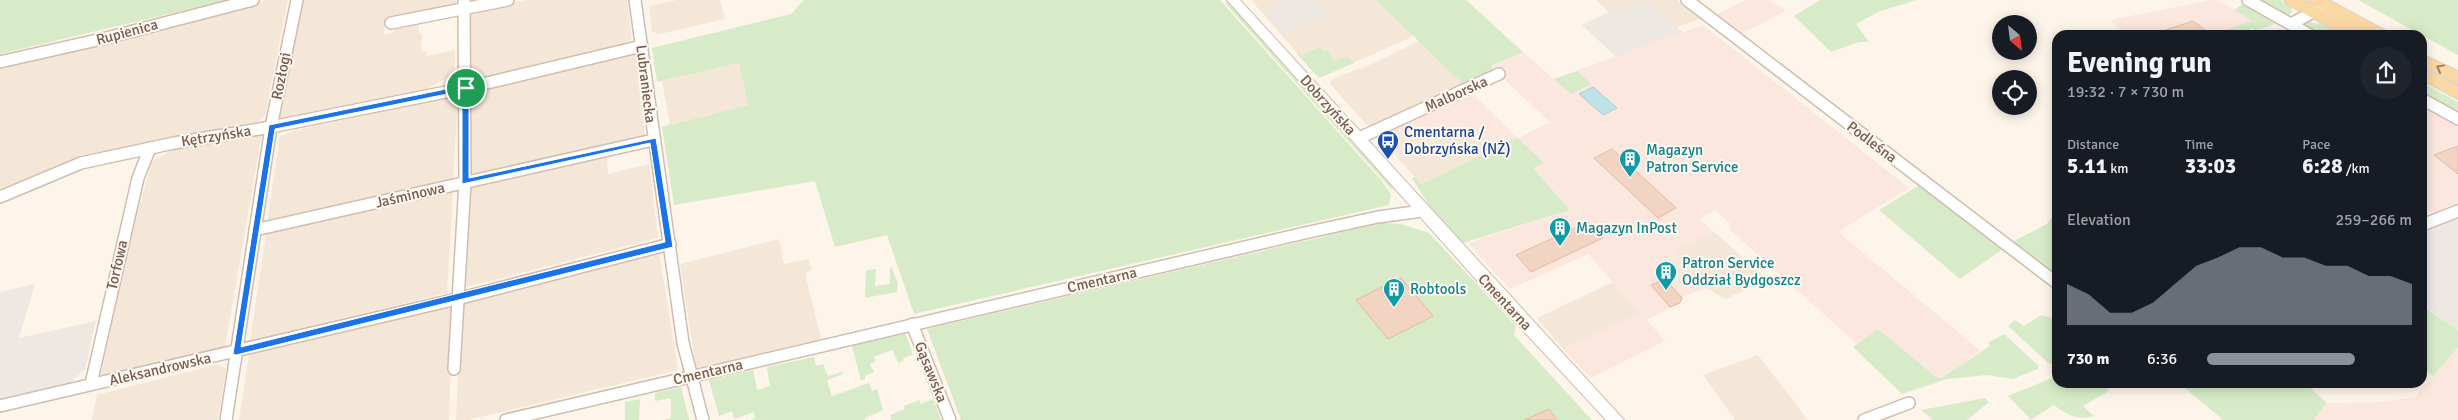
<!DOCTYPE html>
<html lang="en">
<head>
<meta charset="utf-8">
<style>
  :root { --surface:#171b24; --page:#20242c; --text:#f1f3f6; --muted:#9ea1a6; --accent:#8c9099 }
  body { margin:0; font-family:Signika,sans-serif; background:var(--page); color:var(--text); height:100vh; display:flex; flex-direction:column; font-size:19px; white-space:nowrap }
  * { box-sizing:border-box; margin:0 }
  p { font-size:16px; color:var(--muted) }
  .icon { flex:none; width:28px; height:28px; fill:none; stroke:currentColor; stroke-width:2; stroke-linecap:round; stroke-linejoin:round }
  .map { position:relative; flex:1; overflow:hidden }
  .details { position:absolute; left:2052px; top:30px; width:375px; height:358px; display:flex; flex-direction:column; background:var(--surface); border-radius:15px; box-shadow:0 2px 12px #0003 }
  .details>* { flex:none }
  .needle { width:32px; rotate:152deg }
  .buttons { position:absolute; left:1992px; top:15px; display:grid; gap:10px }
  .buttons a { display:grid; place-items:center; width:45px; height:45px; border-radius:50%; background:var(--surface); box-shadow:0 2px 12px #0003; font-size:25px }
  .pin { position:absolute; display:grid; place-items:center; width:42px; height:42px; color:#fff; margin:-21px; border:2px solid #fff; border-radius:50%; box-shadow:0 1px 5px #0007 }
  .round { display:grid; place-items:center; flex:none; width:52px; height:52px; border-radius:26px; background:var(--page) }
  .overview { display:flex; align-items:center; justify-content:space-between; height:85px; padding:0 15px }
  h1 { font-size:28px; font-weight:800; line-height:38px }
  .figures { display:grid; grid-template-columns:repeat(3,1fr); gap:8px; height:85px; padding:5px 15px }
  .figures div { display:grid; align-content:center }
  .figures b { font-size:21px; font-weight:800 }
  .figures small { font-size:14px; font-weight:400 }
  .figures p { font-size:14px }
  .chart { height:140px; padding:10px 15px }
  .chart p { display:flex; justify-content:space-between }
  .chart svg { width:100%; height:90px; margin-top:5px; fill:var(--accent); opacity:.7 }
  ul { padding:0 15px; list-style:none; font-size:16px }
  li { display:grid; grid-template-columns:80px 60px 1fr; align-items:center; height:38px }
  li i { height:12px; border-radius:6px; background:var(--accent) }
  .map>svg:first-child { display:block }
  .residential { fill:#f4e7d8 }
  .commercial { fill:#fce7de }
  .industrial { fill:#eee8e3 }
  .green { fill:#d7ebc8 }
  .water { fill:#bee2e7; stroke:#a4d1d9 }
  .building { fill:#f2d4c2; stroke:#e5baa2 }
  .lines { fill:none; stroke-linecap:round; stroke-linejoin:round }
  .minor-casing { stroke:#cfbdaf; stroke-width:14 }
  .tertiary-casing { stroke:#cfbdaf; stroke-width:2 }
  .primary-casing { stroke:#dcd4d1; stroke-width:2 }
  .minor { stroke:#fff; stroke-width:11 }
  .tertiary { fill:#fff; fill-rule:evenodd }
  .primary { fill:#fad8a4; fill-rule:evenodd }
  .oneway { stroke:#9f8067 }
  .route { fill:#1a73e8; stroke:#fff; fill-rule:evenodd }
  .labels { text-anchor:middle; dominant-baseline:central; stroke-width:4; stroke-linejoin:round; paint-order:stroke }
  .street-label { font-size:15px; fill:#785b4d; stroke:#fff9f1 }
  .transit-label { font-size:15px; fill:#164399; stroke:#fff9f1; text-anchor:start }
  .culture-label { font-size:15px; fill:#0d838f; stroke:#fff9f1; text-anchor:start }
</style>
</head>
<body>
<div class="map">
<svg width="2458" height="420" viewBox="0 0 2458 420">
  <rect width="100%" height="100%" fill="#fdf5ea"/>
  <g class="residential">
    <polygon points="267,0 288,0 265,115 257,122 84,155 0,193 0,66"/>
    <polygon points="301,0 456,0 456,7 385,22 384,35 393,33 394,29 419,24 419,33 422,33 421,52 427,51 427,56 455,50 455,66 445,79 423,91 280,120"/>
    <polygon points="526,0 627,0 632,39 627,43 470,81 469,12"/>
    <polygon points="677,0 720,0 725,19 660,34 652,32 649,6"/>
    <polygon points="1251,0 1376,0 1414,36 1319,78"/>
    <polygon points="1596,0 1677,0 1700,19 1677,27 1643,3 1609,12"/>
    <polygon points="1419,41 1463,84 1461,86 1375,127 1367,125 1330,84 1332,80 1357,69 1361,69"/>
    <polygon points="635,52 645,137 468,177 470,91"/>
    <polygon points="739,63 748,105 670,125 662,81"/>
    <polygon points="458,95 453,180 267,222 280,136 296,130"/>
    <polygon points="1462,128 1487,153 1421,184 1398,158"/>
    <polygon points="262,134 225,347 101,376 126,254 152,161 172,150"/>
    <polygon points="607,154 608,174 649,164 658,238 466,287 470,188"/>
    <polygon points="453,191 447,293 250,340 266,234"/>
    <polygon points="1713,231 1767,279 1726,299 1706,288 1672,251"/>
    <polygon points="779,239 784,264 809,259 812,270 805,273 821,339 696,368 680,264"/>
    <polygon points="659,252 678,370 468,420 456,420 461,306 464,303"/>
    <polygon points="1613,282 1640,313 1564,350 1537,318"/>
    <polygon points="449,307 453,308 449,420 239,420 249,354"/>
    <polygon points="1758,355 1808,420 1735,420 1703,375"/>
    <polygon points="218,364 226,369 218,420 92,420 97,395"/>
  </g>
  <g class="commercial">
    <polygon points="1745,0 1770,0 1786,11 1741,34 1716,15"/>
    <polygon points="2212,0 2218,0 2253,21 2210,35 2127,35 2110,20"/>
    <polygon points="1703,25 1909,188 1838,232 1981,351 1941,378 1936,377 1878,329 1857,344 1730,230 1729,222 1715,210 1700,219 1713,231 1672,251 1706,288 1682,297 1680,303 1647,320 1665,341 1591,378 1564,350 1640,313 1588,254 1510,289 1468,243 1570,210 1533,168 1543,163 1518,138 1487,153 1462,128 1398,158 1376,134 1470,91 1518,138 1550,122 1491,67 1523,52 1554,79"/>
    <polygon points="2422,106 2458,127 2458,206 2444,211 2431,212 2423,205"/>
    <polygon points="2458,338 2458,420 2313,420 2327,403 2380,402 2415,397 2433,376"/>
  </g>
  <g class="industrial">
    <polygon points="1289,0 1318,0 1329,14 1282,33 1263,10"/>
    <polygon points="1643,3 1657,10 1683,32 1616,57 1582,25 1609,12"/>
    <polygon points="2458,217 2458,331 2422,304 2423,231"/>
    <polygon points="35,284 19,338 96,321 85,369 69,384 0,400 0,292"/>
  </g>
  <g class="green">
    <polygon points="0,0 227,0 0,54"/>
    <polygon points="804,0 1220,0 1381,180 1391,194 1389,205 914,314 887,235 835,247 815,181 674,205 662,127 748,105 739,63 657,82 652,48 791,14"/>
    <polygon points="1376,0 1466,0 1523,52 1491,66 1497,72 1465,86"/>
    <polygon points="1820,0 1916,0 1878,12 1856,24 1869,42 1859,42 1831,52 1794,16"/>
    <polygon points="2254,0 2280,0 2291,7 2292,12 2288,17"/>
    <polygon points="2358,0 2458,0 2458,55"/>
    <polygon points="1228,1 1395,188 1391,189 1225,3"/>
    <polygon points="2244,3 2279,21 2270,26 2255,30 2252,28 2250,30 2254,33 2230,32 2223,35 2210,35 2252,21 2234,10"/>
    <polygon points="2309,22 2322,24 2342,35 2314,35 2303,25"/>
    <polygon points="1319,47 1324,52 1327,51 1335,61 1347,56 1354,63 1319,78 1296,53 1303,55"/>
    <polygon points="1577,71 1591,84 1571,94 1554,79"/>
    <polygon points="2423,83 2458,102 2458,117 2423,97"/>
    <polygon points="1518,138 1544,163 1533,168 1570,210 1463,243 1432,210 1412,178 1415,177 1421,184"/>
    <polygon points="1920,185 2003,249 1960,279 1879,210"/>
    <polygon points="2057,209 2057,279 2010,243 2047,224"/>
    <polygon points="1382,223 1401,224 1429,233 1516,326 1514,335 1592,420 961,420 927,329"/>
    <polygon points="892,267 898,284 897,292 865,298 866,270 876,269 875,286 890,284 890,268"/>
    <polygon points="2422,305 2458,331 2458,347 2433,376 2423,367"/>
    <polygon points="2041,315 2057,319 2057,362 2051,364 2047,362 2008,326 2015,320 2024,326"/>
    <polygon points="1878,329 1936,377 1941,378 1990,346 1988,343 2004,334 2039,366 2038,369 2013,379 1987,375 1947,379 1902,394 1853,347"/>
    <polygon points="905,332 913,355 903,358 904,361 898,363 892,350 874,357 876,361 870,364 874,372 865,376 865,379 861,381 852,346"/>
    <polygon points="814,357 816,366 823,364 828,376 842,372 843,374 827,380 832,396 869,383 872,391 877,389 883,410 865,418 865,420 750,420 755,418 754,412 734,419 732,411 719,416 709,380 753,370 757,390 770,386 767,367"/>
    <path d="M 2057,376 L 2058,382 L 2109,383 L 2104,386 L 2109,391 L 2083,406 L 2094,416 C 2078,420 2068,416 2054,405 L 2031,420 L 2008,396 Z"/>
    <polygon points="2179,383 2305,383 2327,403 2313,420 2223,420"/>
    <polygon points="681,387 689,420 664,420 671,418 671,398 655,401 655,393"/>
    <polygon points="1985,398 1989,402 1967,420 1933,420 1921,410"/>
    <polygon points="640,399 639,420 625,420 625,402"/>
    <polygon points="933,399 941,420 891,420 890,415 905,409 904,406 919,400 921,404"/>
  </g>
  <polygon class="water" points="1593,87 1617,108 1603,115 1579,94"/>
  <g class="building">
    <polygon points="2193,21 2212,35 2157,35 2157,33"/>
    <polygon points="2458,146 2458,174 2434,155"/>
    <polygon points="1612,149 1676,208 1658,218 1594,158"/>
    <polygon points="1588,222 1603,238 1531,272 1516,255"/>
    <polygon points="1401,278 1433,316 1388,339 1356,300"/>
    <polygon points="1665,279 1682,298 1680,303 1670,307 1651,285"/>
    <polygon points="1549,409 1557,420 1524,420"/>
  </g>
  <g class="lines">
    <g class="minor-casing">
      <g id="minor">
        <polyline points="635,0 683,343 703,420"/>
        <polyline points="1687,0 2058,284"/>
        <polyline points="2248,0 2310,35"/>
        <polyline points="391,23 508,0"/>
        <polyline points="2291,24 2313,12 2321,11"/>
        <polyline points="0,62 106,38 253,0"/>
        <polyline points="2422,99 2458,119"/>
        <polyline points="1359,138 1499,74"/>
        <polyline points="0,197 81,163 174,143 271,127 466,88 642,46"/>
        <polyline points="2422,225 2458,211"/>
        <polyline points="255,230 653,140"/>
        <polyline points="912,324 950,420"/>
        <polyline points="454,369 465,182 464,0"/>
        <polyline points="91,384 138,178 150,148"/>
        <polyline points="0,406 457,299 670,244"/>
        <polyline points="226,420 271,127 297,0"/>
        <polyline points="506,420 1309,232 1378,217 1422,211"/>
        <polyline points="1864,420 1909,403"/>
      </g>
    </g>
    <g class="tertiary-casing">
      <polygon id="tertiary" points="1227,0 1240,0 1624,420 1606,420 1479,283"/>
    </g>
    <g class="primary-casing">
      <g id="primary">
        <polygon points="2284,0 2304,0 2361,31 2363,35 2343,35 2287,4"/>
        <polygon points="2309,0 2329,0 2386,31 2388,35 2368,35 2312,4"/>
        <polygon points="2422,54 2458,71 2458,84 2422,66"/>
        <polygon points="2422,68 2458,86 2458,99 2422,80"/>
      </g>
    </g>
    <use href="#minor" class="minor"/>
    <use href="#tertiary" class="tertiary"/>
    <use href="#primary" class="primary"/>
  </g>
  <defs><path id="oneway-chevron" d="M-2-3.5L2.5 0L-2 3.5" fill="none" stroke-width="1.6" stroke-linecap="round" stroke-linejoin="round" transform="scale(1.25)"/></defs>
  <use class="oneway" href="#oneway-chevron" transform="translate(2440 68) rotate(-151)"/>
  <path class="route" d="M 466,85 L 469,88 L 469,178 L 656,138 L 673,247 L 236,355 L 233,354 L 269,125 ZM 462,91 L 462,184 L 650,143 L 665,242 L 241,347 L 275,129 Z"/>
  <defs>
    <g id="bus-pin" transform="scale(1.125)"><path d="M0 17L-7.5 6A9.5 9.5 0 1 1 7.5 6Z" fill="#1a4fb4" stroke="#fff9f1"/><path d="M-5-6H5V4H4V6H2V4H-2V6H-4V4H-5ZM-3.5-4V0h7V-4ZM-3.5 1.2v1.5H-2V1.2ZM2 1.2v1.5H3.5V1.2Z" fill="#fff"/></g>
    <g id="building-pin" transform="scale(1.125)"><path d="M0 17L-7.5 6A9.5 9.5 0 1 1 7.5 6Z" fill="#0f9aa8" stroke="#fff9f1"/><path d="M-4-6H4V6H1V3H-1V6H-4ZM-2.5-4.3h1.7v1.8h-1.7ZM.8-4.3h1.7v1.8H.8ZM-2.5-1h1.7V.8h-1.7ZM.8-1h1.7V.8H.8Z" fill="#fff"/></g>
  </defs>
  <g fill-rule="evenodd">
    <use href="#bus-pin" x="1388" y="141"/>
    <use href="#building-pin" x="1630" y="159"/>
    <use href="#building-pin" x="1560" y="228"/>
    <use href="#building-pin" x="1666" y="272"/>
    <use href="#building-pin" x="1394" y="289"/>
  </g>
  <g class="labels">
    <g class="street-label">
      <text transform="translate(127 32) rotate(-15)">Rupienica</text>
      <text transform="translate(281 76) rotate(-79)">Rozłogi</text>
      <text transform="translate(646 84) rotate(83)">Lubraniecka</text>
      <text transform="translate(1456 94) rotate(-24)">Malborska</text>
      <text transform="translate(1328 105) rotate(48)">Dobrzyńska</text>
      <text transform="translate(216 136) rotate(-9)">Kętrzyńska</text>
      <text transform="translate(1872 142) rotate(37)">Podleśna</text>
      <text transform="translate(410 195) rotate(-13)">Jaśminowa</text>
      <text transform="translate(117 265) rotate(-77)">Torfowa</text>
      <text transform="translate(1102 280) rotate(-13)">Cmentarna</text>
      <text transform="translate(1505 302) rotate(47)">Cmentarna</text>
      <text transform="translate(160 369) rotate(-13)">Aleksandrowska</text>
      <text transform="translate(708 372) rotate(-13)">Cmentarna</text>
      <text transform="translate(931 372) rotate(68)">Gąsawska</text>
    </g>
    <g class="transit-label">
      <text x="1404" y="132">Cmentarna /<tspan x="1404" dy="17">Dobrzyńska (NŻ)</tspan></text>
    </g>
    <g class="culture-label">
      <text x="1646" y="150">Magazyn<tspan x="1646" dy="17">Patron Service</tspan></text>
      <text x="1576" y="228">Magazyn InPost</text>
      <text x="1682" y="263">Patron Service<tspan x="1682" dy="17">Oddział Bydgoszcz</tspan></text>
      <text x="1410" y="289">Robtools</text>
    </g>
  </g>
</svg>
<div class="buttons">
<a><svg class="needle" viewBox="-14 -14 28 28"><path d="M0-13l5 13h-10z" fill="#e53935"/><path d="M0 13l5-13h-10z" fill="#9ea1a6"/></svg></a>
<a><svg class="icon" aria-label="locate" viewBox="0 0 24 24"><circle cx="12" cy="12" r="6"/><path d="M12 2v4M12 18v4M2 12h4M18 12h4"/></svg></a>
</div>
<div class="pin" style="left:466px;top:88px;background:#1e9e55"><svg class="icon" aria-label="arrive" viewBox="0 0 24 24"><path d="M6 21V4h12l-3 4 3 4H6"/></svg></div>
<section class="details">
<div class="overview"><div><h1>Evening run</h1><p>19:32 · 7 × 730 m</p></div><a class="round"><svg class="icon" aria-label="share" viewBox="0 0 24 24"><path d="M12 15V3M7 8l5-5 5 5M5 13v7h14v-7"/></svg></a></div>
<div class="figures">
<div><p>Distance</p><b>5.11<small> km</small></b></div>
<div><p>Time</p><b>33:03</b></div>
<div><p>Pace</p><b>6:28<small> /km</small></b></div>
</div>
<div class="chart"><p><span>Elevation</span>259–266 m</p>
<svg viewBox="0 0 160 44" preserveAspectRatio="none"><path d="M0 44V24L10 29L20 38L30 38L40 33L50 24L60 15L70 11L80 6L90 6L100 11L110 11L120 15L130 15L140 20L150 20L160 24V44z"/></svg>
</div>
<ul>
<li><b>730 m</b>6:36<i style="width:72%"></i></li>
</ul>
</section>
</div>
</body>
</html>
